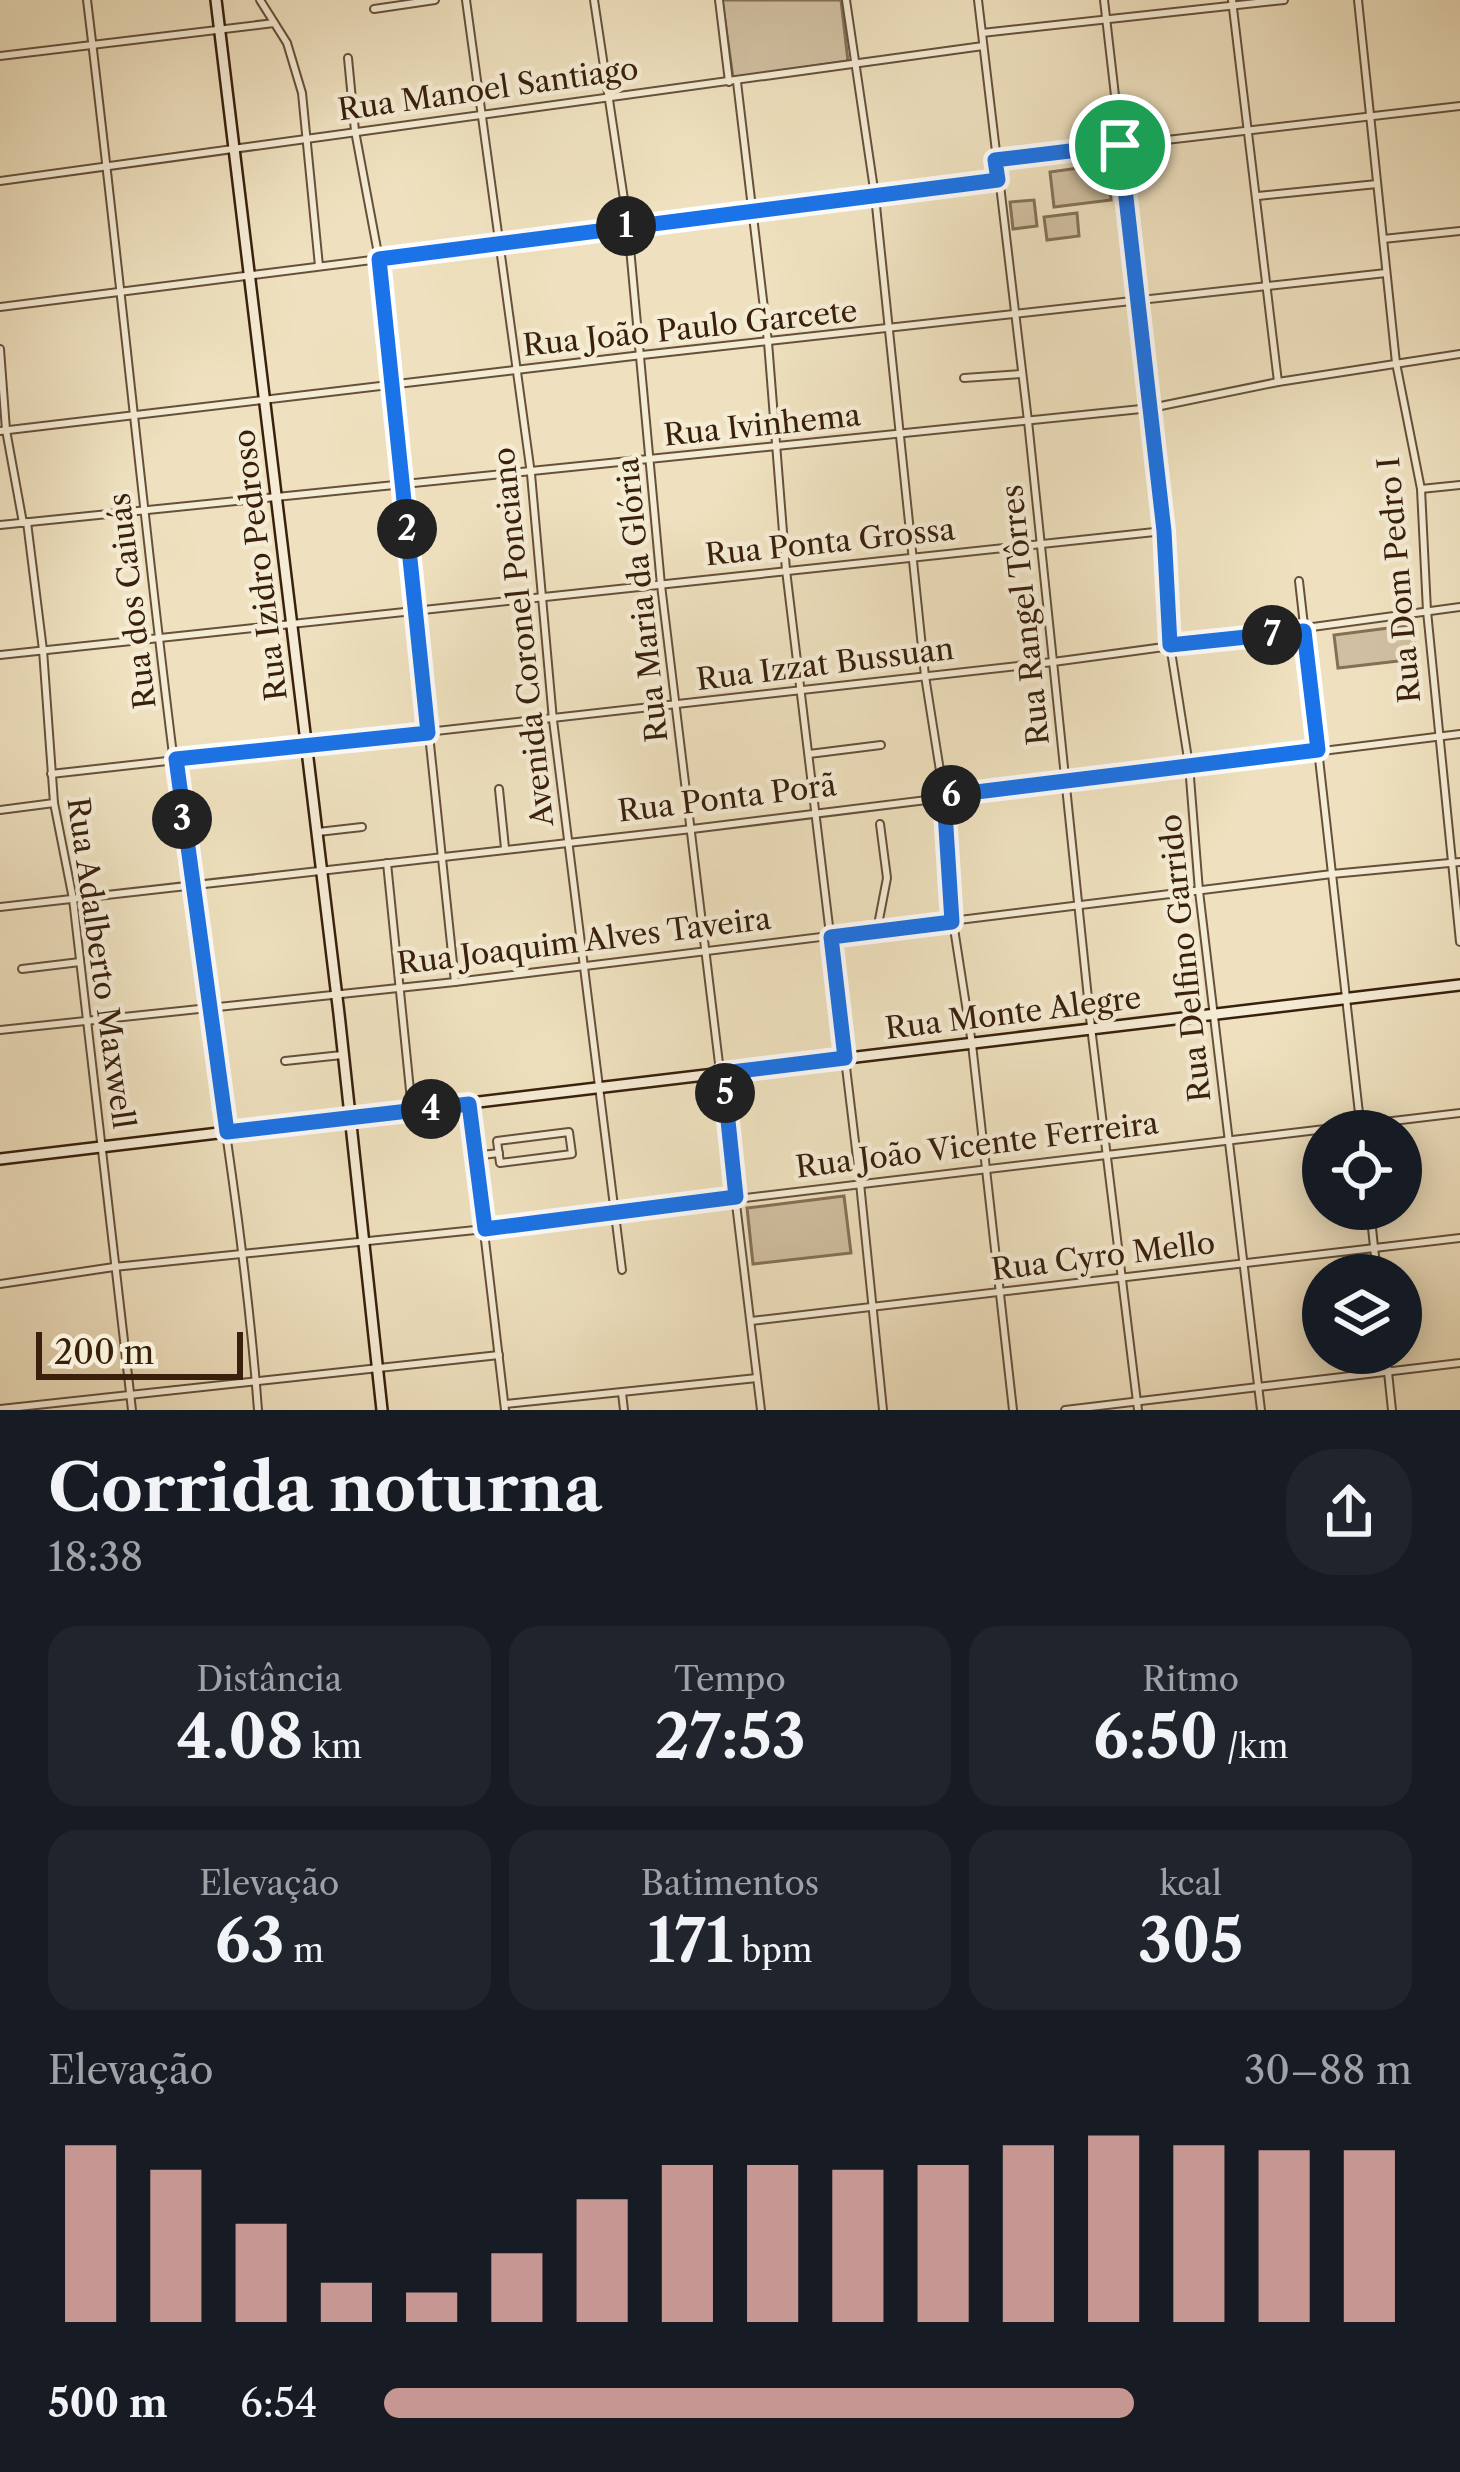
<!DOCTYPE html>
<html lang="pt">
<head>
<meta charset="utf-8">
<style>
  :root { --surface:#171b24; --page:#20242c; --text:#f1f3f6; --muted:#9ea1a6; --accent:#c59692 }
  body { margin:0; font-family:"Libre Caslon Text",serif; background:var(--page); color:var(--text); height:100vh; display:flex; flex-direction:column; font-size:45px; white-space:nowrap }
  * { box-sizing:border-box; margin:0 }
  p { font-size:39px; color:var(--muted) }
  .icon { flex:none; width:66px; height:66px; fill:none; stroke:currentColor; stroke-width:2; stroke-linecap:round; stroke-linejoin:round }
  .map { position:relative; height:1410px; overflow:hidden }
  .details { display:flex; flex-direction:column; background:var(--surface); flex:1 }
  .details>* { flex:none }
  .controls { position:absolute; left:1302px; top:1110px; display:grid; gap:24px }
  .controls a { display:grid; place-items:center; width:120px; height:120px; border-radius:50%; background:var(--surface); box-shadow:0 6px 30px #0003; font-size:60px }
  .scale { position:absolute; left:36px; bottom:30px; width:207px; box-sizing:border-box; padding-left:12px; border:6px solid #39200d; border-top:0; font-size:33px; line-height:42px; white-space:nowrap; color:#39200d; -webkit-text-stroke:9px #f5ecd5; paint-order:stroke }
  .pin { position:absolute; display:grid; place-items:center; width:102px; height:102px; color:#fff; margin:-51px; border:6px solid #fff; border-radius:50%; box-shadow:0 3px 12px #0007 }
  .km { position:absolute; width:60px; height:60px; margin:-30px; border-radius:50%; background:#222; color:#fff; font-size:33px; line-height:60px; text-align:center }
  .round { display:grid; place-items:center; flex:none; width:126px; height:126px; border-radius:48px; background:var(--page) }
  .overview { display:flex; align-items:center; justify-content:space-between; height:204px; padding:0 48px }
  h1 { font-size:66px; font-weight:700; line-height:90px }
  .metrics { display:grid; grid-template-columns:repeat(3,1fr); gap:18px; height:204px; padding:12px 48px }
  .metrics div { display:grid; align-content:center; border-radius:30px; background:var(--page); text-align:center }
  .metrics b { font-size:60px; font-weight:700 }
  .metrics small { font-size:33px; font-weight:400 }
  .metrics p { font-size:33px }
  .chart { height:336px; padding:24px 48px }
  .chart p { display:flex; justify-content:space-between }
  .chart svg { width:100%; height:216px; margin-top:12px; stroke:var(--accent); stroke-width:6 }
  ul { padding:0 48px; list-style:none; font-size:39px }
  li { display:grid; grid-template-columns:192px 144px 1fr; align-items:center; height:90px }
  li i { height:30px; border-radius:15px; background:var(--accent) }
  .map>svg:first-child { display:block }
  .green { fill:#d0c0a1; stroke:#847057; stroke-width:3 }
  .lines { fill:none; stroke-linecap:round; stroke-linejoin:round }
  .street-casing { stroke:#66503a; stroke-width:10 }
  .secondary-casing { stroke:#39200d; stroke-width:14 }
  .street { stroke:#f5ecd5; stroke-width:6 }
  .secondary { stroke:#f5ecd5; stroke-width:9 }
  .route-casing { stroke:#fff; stroke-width:24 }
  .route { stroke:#1a73e8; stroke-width:15 }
  .labels { text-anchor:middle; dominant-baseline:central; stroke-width:9; stroke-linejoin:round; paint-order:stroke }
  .street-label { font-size:30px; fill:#39200d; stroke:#f5ecd5 }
</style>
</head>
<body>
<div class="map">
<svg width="1460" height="1410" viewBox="0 0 1460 1410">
  <rect width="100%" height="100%" fill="#efe1bf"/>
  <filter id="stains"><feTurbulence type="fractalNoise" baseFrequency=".00167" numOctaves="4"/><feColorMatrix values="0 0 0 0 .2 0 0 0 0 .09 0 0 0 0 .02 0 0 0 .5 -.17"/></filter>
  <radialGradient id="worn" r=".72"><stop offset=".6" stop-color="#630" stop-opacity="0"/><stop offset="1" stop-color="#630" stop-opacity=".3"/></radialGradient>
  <g class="green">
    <polygon points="722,0 841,0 848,61 733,78"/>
    <polygon points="1107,164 1111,200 1054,207 1050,172"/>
    <polygon points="1034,200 1037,226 1013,229 1010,202"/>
    <polygon points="1077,213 1079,236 1047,240 1044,217"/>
    <polygon points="1412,625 1416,659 1338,668 1334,635"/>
    <polygon points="844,1196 851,1253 753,1264 747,1208"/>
  </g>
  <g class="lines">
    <g class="street-casing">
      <g id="street">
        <path d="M 87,0 C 123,295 150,591 190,886 C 214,1060 245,1235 258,1410"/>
        <polyline points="260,0 287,43 302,93 319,266"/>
        <polyline points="466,0 531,474 553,720 622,1270"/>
        <polyline points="594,0 628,226 661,585 761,1410"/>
        <polyline points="719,0 729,82"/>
        <polyline points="846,0 875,196 925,676 944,796 953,922 972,1044 1013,1410"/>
        <polyline points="978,0 1028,421 1091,1027 1138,1410"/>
        <polyline points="1104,0 1151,408 1170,645 1189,765 1199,891 1261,1410"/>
        <polyline points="1232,0 1278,382"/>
        <polyline points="1358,0 1396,363 1421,489 1427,611 1460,942"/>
        <polyline points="374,9 435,0"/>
        <polyline points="982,33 1284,0"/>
        <polyline points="0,56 274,23"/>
        <polyline points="348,58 355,131 379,259 455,982"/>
        <polyline points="737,82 768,342 786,570 860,1183 883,1410"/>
        <polyline points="995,160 1460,106"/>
        <polyline points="0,181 983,46"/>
        <polyline points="1258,196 1377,184"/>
        <polyline points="1383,239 1460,231"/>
        <polyline points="0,307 996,181"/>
        <polyline points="0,349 6,430 23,523"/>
        <polyline points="964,378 1020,374"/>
        <polyline points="0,431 642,355 1386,273"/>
        <polyline points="1421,489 1460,485"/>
        <polyline points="27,522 43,650 54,803 73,899 132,1410"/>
        <polyline points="0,525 1151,408 1278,382 1460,354"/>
        <polyline points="1299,581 1361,1131"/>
        <polyline points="0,655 1164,531"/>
        <polyline points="809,754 881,745"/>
        <polyline points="51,774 1053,662 1460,607"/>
        <polyline points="499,789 505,848"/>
        <polyline points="0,810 54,803"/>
        <polyline points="318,832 362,827"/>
        <polyline points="387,863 412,1110"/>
        <polyline points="0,907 692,829 1460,734"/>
        <polyline points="877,930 887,878 880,824"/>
        <polyline points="22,969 80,962"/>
        <polyline points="0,1030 455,982 1332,874 1460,862"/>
        <polyline points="285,1061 342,1055"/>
        <polyline points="469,1104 505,1410"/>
        <polygon points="569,1132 572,1154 500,1163 497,1141"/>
        <polyline points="474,1156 499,1153"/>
        <polyline points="1370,1209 1377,1275"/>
        <polyline points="0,1284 114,1267 485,1229 1460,1113"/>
        <polyline points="751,1321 1460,1238"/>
        <polyline points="1386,1353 1392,1410"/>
        <polyline points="622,1393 624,1410"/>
        <polyline points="505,1404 757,1378"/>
        <polyline points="0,1409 499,1355"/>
        <polyline points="1065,1410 1460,1363"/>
      </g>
    </g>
    <g class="secondary-casing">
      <g id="secondary">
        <polyline points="216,0 339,1014 382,1410"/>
        <polyline points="0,1159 1460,985"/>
      </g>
    </g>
    <use href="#street" class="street"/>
    <use href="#secondary" class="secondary"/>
  </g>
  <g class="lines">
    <g class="route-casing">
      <polygon id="route" points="1120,145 1164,531 1170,645 1304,631 1318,750 944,796 952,922 831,937 845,1058 723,1073 736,1197 485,1229 469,1104 227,1132 176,759 428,733 379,259 998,180 995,160"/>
    </g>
    <use href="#route" class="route"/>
  </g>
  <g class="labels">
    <g class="street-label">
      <text transform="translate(488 89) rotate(-8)">Rua Manoel Santiago</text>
      <text transform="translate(690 328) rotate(-6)">Rua João Paulo Garcete</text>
      <text transform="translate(762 425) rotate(-6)">Rua Ivinhema</text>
      <text transform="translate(830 542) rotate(-6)">Rua Ponta Grossa</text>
      <text transform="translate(260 565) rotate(-97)">Rua Izidro Pedroso</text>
      <text transform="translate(1399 580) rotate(-95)">Rua Dom Pedro I</text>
      <text transform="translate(642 600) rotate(-96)">Rua Maria da Glória</text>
      <text transform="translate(132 601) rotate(-97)">Rua dos Caiuás</text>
      <text transform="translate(1025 615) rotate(-96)">Rua Rangel Tôrres</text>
      <text transform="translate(523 637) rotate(-96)">Avenida Coronel Ponciano</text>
      <text transform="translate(825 664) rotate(-7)">Rua Izzat Bussuan</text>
      <text transform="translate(727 798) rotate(-7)">Rua Ponta Porã</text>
      <text transform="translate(584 941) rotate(-7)">Rua Joaquim Alves Taveira</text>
      <text transform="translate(1185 958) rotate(-96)">Rua Delfino Garrido</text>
      <text transform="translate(101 963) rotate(82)">Rua Adalberto Maxwell</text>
      <text transform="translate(1013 1013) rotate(-7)">Rua Monte Alegre</text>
      <text transform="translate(977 1145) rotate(-7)">Rua João Vicente Ferreira</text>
      <text transform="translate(1103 1256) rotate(-7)">Rua Cyro Mello</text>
    </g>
  </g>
  <rect width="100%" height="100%" filter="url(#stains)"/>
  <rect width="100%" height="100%" fill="url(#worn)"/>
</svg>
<div class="controls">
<a><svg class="icon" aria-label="locate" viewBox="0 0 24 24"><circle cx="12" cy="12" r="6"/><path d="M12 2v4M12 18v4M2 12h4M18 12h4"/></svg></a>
<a><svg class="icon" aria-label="layers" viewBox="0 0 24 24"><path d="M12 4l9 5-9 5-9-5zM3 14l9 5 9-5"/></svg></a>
</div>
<div class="scale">200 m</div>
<div class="pin" style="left:1120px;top:145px;background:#1e9e55"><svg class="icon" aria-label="arrive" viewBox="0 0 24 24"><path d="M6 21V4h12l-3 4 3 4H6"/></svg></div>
<b class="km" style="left:626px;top:226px">1</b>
<b class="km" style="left:407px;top:529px">2</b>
<b class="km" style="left:182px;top:819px">3</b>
<b class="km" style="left:431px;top:1109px">4</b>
<b class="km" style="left:725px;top:1093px">5</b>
<b class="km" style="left:951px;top:795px">6</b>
<b class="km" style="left:1272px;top:635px">7</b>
</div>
<section class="details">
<div class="overview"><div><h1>Corrida noturna</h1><p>18:38</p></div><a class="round"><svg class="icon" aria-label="share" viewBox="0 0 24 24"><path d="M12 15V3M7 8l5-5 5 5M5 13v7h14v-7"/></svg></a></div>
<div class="metrics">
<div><p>Distância</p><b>4.08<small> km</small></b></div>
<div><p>Tempo</p><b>27:53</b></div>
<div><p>Ritmo</p><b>6:50<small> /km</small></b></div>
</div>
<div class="metrics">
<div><p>Elevação</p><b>63<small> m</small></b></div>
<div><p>Batimentos</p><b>171<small> bpm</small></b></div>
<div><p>kcal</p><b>305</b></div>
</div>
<div class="chart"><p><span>Elevação</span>30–88 m</p>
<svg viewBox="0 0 160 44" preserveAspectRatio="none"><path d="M5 44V8M15 44V13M25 44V24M35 44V36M45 44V38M55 44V30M65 44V19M75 44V12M85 44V12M95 44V13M105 44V12M115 44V8M125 44V6M135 44V8M145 44V9M155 44V9"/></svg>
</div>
<ul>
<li><b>500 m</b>6:54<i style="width:73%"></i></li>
</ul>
</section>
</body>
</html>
